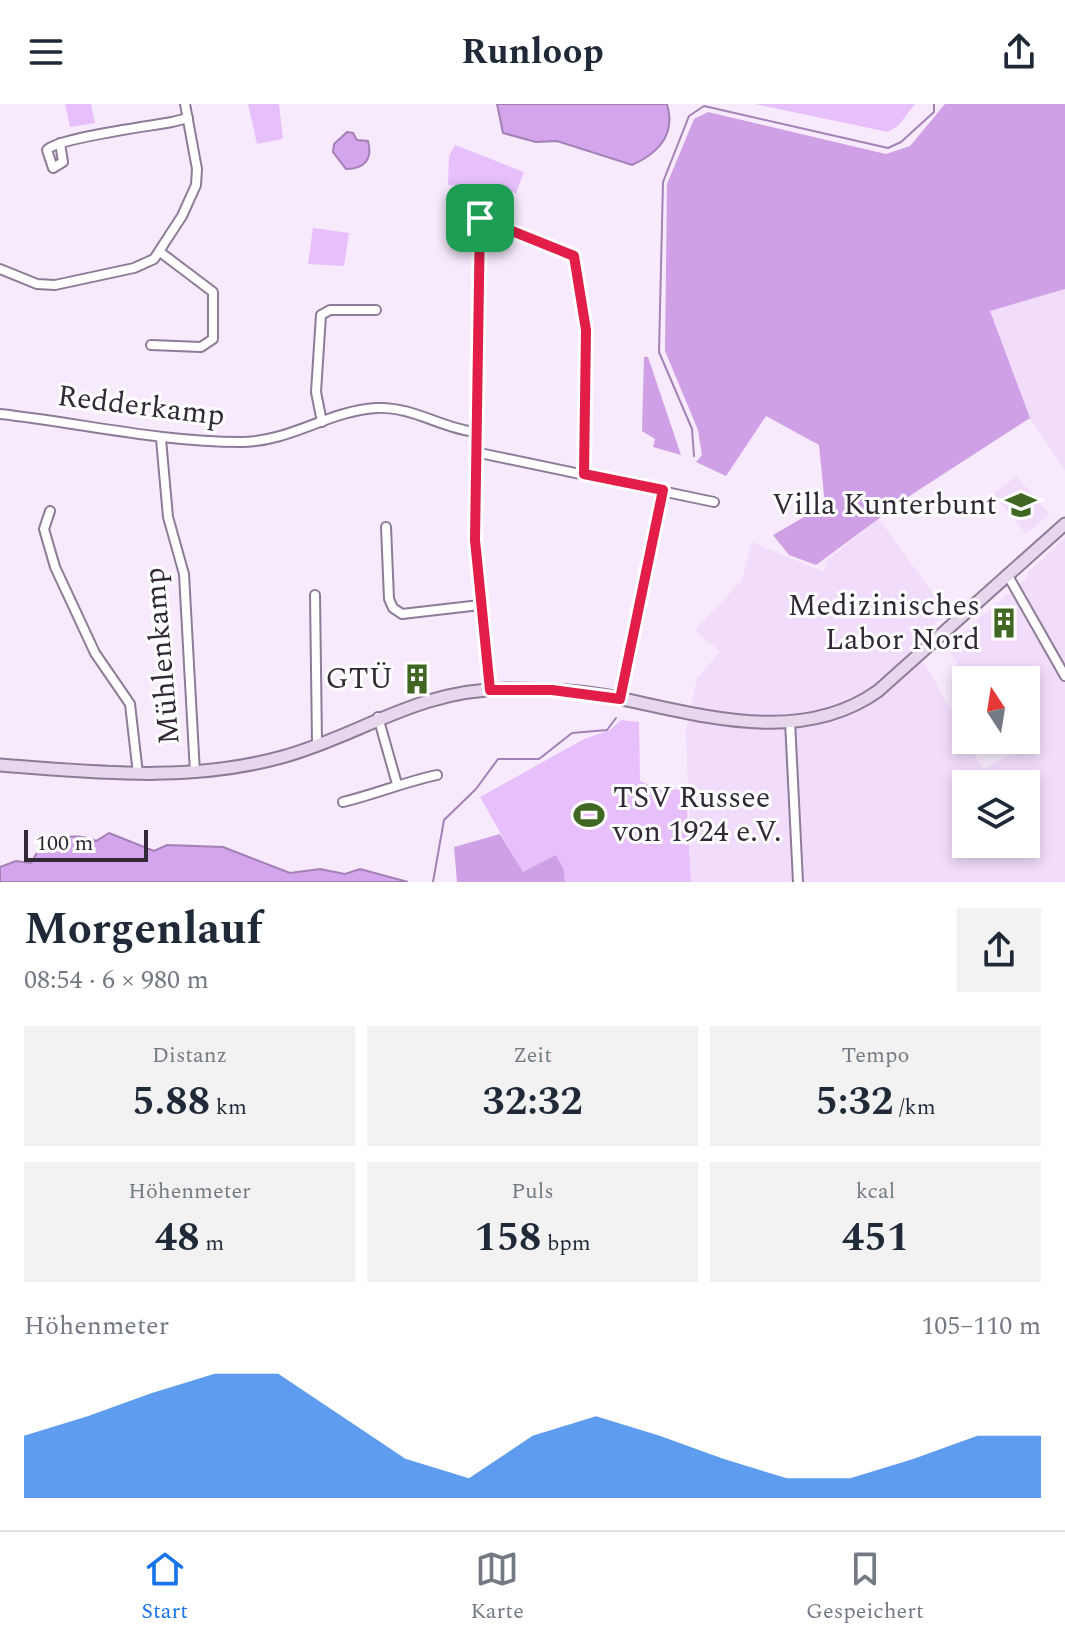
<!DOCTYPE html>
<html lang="de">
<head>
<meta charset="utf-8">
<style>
  :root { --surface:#fff; --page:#f2f2f3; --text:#1f2937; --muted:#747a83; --line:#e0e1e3; --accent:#1a73e8 }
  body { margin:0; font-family:Spectral,serif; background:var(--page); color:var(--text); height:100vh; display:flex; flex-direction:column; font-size:30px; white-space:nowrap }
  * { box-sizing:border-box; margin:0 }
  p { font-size:26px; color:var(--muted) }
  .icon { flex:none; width:44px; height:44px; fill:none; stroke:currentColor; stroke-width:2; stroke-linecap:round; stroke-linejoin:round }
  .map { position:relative; height:778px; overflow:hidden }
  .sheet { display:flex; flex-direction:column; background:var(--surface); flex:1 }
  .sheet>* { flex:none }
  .needle { width:52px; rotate:348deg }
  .controls { position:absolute; left:952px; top:562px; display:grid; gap:16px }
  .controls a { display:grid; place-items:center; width:88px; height:88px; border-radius:0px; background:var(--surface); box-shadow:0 4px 12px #0003; font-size:40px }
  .scale { position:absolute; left:24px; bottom:20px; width:124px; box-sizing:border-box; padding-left:8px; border:4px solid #312935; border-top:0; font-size:22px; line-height:28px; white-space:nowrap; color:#312935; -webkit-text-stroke:6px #fff; paint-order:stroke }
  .pin { position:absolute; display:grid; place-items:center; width:68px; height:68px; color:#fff; margin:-34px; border-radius:16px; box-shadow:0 4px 12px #0006 }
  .round { display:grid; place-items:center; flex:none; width:84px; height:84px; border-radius:0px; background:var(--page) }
  .overview { display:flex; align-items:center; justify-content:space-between; height:136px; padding:0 24px }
  h1 { font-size:44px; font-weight:700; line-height:60px }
  .metrics { display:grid; grid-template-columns:repeat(3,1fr); gap:12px; height:136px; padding:8px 24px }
  .metrics div { display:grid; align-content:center; border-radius:0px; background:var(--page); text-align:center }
  .metrics b { font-size:40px; font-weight:700 }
  .metrics small { font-size:22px; font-weight:400 }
  .metrics p { font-size:22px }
  .chart { height:224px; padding:16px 24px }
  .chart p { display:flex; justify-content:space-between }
  .chart svg { width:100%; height:144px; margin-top:8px; fill:var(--accent); opacity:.7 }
  header { display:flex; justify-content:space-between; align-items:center; height:104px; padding:0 24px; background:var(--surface); font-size:36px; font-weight:700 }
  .tabs { display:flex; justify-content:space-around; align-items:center; height:112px; border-top:2px solid var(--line); background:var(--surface); font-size:22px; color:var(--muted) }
  .tabs a { display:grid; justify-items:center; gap:4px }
  .tabs .active { color:var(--accent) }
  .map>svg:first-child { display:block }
  .built { fill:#f1dcfb; fill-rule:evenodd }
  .green { fill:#e7c0fb }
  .forest { fill:#cfa0e6 }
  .water { fill:#d4a5ec; stroke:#a380b5; stroke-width:2 }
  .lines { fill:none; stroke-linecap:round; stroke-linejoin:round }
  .stream { stroke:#a380b5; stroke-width:2 }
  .street-casing { stroke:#8e7b98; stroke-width:12 }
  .secondary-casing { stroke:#8e7b98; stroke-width:15 }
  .street { stroke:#fff; stroke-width:8 }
  .secondary { stroke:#e6d7ed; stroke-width:11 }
  .route-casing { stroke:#fff; stroke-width:16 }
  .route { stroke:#e11d48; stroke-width:10 }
  .labels { text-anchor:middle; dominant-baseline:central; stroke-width:6; stroke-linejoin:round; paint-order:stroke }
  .street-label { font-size:30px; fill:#312935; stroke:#fff }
  .poi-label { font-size:30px; fill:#312935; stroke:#fff; text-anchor:end }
</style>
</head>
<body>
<header><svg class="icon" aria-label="menu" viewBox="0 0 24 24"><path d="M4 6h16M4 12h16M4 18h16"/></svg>Runloop<svg class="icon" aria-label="share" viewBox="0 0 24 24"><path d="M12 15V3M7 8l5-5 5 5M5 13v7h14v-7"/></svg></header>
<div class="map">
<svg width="1065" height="778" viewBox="0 0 1065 778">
  <rect width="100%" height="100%" fill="#f7eafd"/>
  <g class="built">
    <polygon points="1065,185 1065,367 1030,314 989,206"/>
    <polygon points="1016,372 1050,410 1026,430 994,390"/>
    <path d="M 879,415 L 947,509 L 909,544 L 927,563 L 983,666 L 1011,650 L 1004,636 L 1026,636 L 1026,576 L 968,576 L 946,542 L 1027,474 L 1028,468 L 1065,434 L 1065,778 L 691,778 L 686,627 L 697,574 L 720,548 L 695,526 L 742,476 L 752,438 L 824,468 L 827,456 ZM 966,680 L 1026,680 L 1026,740 L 966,740 Z"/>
  </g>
  <g class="green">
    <polygon points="65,0 91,0 95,19 70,23"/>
    <polygon points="248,0 279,0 283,35 257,40"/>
    <polygon points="755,0 915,0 898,22 888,28"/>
    <polygon points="455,41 524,68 516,89 448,81 449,52"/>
    <polygon points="313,124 349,129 344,162 308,160"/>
    <polygon points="621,616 639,618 640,677 662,686 686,685 691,778 565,778 564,766 523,769 480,693 584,635 610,626"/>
  </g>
  <g class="forest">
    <polygon points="945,0 1065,0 1065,185 990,207 1030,314 911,391 816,461 789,451 773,431 825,401 819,341 766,312 726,372 696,358 702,351 698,326 665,247 667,80 694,15 708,8 886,50 910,42"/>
    <polygon points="644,253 648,253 681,351 653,343 655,335 642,327"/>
    <polygon points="500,730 523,768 556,751 564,766 565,778 457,778 454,743"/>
  </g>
  <g class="water">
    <path d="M 497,0 L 667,0 C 676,30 659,49 632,61 L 557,37 L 536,38 L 503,29 Z"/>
    <path d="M 347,28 L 353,29 L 357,36 L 368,37 C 373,55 365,65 346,65 L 333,48 L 334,40 Z"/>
    <path d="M 109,729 L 154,747 L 167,741 L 223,743 L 290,769 L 320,765 L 345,770 L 360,765 L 408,778 L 0,778 L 0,763 L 16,757 L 31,759 L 43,738 C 61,733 79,729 96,737 Z"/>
  </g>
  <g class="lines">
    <g class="stream">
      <polyline points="694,352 692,325 659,248 663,78 689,12 704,2 888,44 901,38 934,8 934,0"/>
      <polyline points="433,778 444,716 476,685 498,655 539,655 572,629 607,626 616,614"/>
    </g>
    <g class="street-casing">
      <g id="street">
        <path d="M 60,39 L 63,58 L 53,64 L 47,46 C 57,34 151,22 172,18 L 188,14"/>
        <polyline points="459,103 574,152 586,226 584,370"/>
        <polyline points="480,114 475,436 490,586"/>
        <polyline points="0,165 37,180 55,181 134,164 154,155 182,112 196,81 197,65 185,0"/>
        <polyline points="151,241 201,243 213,235 213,188 160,148"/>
        <path d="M 0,310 C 81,319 160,338 241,338 C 290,338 328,307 376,304 C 412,302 441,324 475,328"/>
        <polyline points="322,318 316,288 321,211 330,206 376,206"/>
        <polyline points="161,335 168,413 184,470 195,669"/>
        <polyline points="475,348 714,398"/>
        <polyline points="50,407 44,425 55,463 95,549 130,600 138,670"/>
        <polyline points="386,423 389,495 393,504 402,510 480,501"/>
        <polyline points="1007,470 1065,572"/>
        <polyline points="315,491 317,639"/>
        <polyline points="620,595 663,386"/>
        <polyline points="378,613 397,680"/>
        <polyline points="790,617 798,778"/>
        <path d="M 343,698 C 376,690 404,678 437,671"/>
      </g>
    </g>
    <g class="secondary-casing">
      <path id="secondary" d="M 0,661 C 95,668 188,679 282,653 C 362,631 415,586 506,585 C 540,585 575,586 608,592 C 695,609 798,644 878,587 L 1065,420"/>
    </g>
    <use href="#street" class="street"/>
    <use href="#secondary" class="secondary"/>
  </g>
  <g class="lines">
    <g class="route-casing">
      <polygon id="route" points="480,114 574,152 586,226 584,370 663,386 620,595 552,586 490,586 475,436"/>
    </g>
    <use href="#route" class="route"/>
  </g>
  <defs>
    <g id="school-bare" transform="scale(2.4)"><path d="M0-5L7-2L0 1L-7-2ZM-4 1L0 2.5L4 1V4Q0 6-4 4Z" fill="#406823" stroke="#fff" stroke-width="2.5" paint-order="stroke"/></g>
    <g id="building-bare" transform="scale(2.4)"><path d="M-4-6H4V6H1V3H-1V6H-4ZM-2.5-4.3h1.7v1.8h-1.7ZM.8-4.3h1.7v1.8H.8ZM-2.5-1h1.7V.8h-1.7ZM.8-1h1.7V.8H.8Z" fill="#406823" stroke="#fff" stroke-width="2.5" paint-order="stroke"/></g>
    <g id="stadium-bare" transform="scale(2.4)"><path d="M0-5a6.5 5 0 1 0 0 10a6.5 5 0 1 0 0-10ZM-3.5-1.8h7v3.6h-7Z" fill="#406823" stroke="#fff" stroke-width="2.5" paint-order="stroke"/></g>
  </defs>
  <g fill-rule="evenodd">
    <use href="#school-bare" x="1021" y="401"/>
    <use href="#building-bare" x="1004" y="519"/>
    <use href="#building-bare" x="417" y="575"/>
    <use href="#stadium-bare" x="589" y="711"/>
  </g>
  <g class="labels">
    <g class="street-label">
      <text transform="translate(141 302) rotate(7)">Redderkamp</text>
      <text transform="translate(162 552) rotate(-95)">Mühlenkamp</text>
    </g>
    <g class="poi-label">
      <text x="997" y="401">Villa Kunterbunt</text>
      <text x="980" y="502">Medizinisches<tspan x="980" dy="34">Labor Nord</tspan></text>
      <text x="393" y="575">GTÜ</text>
      <text x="613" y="694" text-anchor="start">TSV Russee<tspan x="613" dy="34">von 1924 e.V.</tspan></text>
    </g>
  </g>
</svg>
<div class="controls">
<a><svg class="needle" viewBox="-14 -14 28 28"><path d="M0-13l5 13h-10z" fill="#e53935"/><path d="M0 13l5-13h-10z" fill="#747a83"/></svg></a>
<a><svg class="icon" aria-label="layers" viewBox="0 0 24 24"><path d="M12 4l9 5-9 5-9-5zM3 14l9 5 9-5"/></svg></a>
</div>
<div class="scale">100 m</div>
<div class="pin" style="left:480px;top:114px;background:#1e9e55"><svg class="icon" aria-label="arrive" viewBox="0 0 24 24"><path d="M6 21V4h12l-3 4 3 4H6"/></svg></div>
</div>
<section class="sheet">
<div class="overview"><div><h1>Morgenlauf</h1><p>08:54 · 6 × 980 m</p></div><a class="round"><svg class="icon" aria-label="share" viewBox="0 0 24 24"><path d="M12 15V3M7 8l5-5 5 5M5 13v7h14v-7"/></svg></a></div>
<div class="metrics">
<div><p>Distanz</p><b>5.88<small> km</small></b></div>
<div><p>Zeit</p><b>32:32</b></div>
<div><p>Tempo</p><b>5:32<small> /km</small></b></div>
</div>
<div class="metrics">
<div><p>Höhenmeter</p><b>48<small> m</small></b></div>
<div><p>Puls</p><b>158<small> bpm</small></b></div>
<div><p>kcal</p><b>451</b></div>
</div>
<div class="chart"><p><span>Höhenmeter</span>105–110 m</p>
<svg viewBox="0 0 160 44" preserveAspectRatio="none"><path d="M0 44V25L10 19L20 12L30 6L40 6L50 19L60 32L70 38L80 25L90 19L100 25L110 32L120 38L130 38L140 32L150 25L160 25V44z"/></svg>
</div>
</section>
<nav class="tabs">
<a class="active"><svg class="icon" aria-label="home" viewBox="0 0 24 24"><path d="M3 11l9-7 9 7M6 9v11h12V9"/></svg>Start</a>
<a><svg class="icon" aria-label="map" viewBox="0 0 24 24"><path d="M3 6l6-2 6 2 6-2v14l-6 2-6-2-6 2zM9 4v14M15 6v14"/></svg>Karte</a>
<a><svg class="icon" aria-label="saved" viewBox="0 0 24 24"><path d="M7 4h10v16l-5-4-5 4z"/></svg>Gespeichert</a>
</nav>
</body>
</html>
